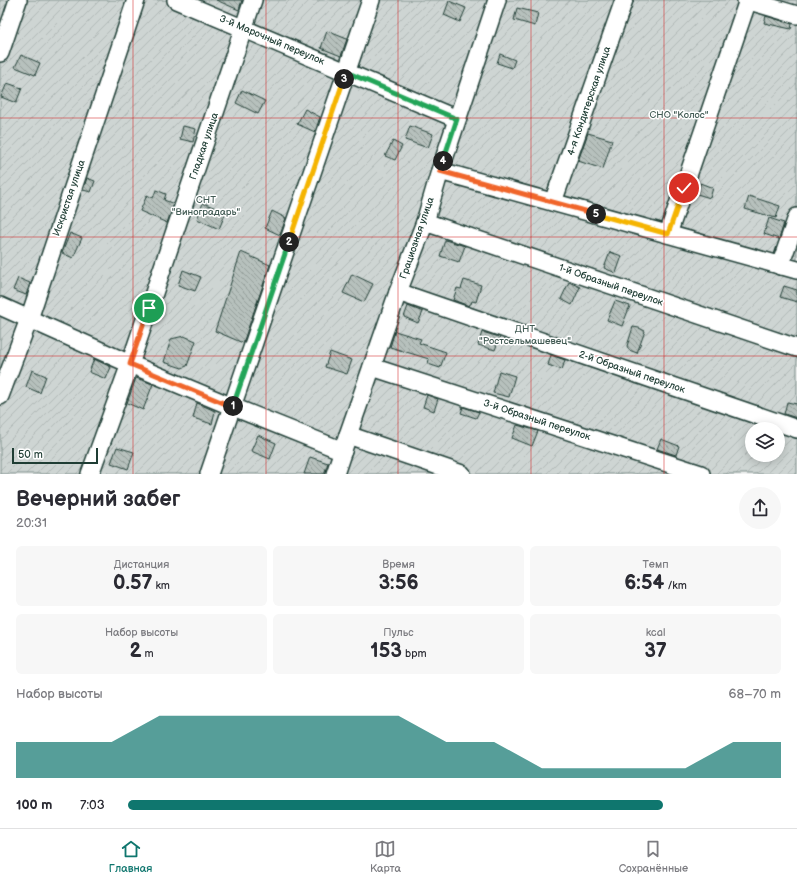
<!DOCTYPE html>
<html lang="ru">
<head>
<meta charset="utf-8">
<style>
  :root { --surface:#fff; --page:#f7f7f7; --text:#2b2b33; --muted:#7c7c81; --line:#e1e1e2; --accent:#0f766e }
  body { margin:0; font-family:"Balsamiq Sans",sans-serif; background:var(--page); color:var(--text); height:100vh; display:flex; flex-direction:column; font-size:15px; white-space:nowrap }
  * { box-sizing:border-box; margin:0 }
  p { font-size:13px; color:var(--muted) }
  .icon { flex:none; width:22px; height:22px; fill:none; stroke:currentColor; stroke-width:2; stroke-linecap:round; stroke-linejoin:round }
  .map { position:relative; height:474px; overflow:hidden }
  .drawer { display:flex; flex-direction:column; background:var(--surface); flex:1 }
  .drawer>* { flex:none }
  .buttons { position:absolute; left:745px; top:422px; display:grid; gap:8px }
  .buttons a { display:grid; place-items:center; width:40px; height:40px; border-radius:50%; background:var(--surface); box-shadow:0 2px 10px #0003; font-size:20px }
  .scale { position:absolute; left:12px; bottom:10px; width:86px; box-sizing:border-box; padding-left:4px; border:2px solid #1f3d34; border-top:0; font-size:11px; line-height:14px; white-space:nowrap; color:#1f3d34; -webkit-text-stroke:3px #fff; paint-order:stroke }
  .pin { position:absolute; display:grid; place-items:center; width:34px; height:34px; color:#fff; margin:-17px; border:2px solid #fff; border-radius:50%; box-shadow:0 1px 4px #0007 }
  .km { position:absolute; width:20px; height:20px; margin:-10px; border-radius:50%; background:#222; color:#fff; font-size:11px; line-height:20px; text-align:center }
  .round { display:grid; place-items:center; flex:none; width:42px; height:42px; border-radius:21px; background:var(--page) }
  .headline { display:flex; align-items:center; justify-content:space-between; height:68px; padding:0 16px }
  h1 { font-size:22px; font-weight:800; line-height:30px }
  .metrics { display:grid; grid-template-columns:repeat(3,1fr); gap:6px; height:68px; padding:4px 16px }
  .metrics div { display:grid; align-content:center; border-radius:6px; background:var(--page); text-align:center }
  .metrics b { font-size:20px; font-weight:800 }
  .metrics small { font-size:11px; font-weight:400 }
  .metrics p { font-size:11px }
  .chart { height:112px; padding:8px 16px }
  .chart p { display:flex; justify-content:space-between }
  .chart svg { width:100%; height:72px; margin-top:4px; fill:var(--accent); opacity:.7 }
  ul { padding:0 16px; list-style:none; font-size:13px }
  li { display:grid; grid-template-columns:64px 48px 1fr; align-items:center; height:30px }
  li i { height:10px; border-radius:5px; background:var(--accent) }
  .menu { display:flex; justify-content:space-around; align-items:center; height:56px; border-top:1px solid var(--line); background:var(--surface); font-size:11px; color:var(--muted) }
  .menu a { display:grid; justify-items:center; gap:2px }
  .menu .current { color:var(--accent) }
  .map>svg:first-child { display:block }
  .garden { fill:url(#garden-furrows); stroke:#768984; fill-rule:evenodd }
  .building { fill:url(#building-back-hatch); stroke:#1f3d34 }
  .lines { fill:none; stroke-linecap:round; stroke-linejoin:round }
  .minor-casing { stroke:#1f3d34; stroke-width:20 }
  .minor { stroke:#fff; stroke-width:17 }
  .split-1-casing { stroke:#fff; stroke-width:8 }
  .split-2-casing { stroke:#fff; stroke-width:8 }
  .split-3-casing { stroke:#fff; stroke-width:8 }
  .split-4-casing { stroke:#fff; stroke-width:8 }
  .split-5-casing { stroke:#fff; stroke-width:8 }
  .split-6-casing { stroke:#fff; stroke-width:8 }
  .split-1 { stroke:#f0652b; stroke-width:5 }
  .split-2 { stroke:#22a559; stroke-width:5 }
  .split-3 { stroke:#f5b400; stroke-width:5 }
  .split-4 { stroke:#22a559; stroke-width:5 }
  .split-5 { stroke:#f0652b; stroke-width:5 }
  .split-6 { stroke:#f5b400; stroke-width:5 }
  .grid { fill:none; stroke:#d62828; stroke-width:1; stroke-opacity:0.55 }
  .labels { text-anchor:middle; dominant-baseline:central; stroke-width:3; stroke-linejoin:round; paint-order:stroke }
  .street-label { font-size:10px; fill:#1f3d34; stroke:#fff }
  .park-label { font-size:10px; fill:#425b54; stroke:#fff }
</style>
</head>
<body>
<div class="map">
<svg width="797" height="474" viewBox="0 0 797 474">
  <defs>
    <pattern id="garden-furrows" width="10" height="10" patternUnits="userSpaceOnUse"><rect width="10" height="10" fill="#ced5d3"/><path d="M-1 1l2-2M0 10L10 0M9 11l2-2" fill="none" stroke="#b0b8b6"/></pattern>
    <pattern id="building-back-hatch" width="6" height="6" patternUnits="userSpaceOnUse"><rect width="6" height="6" fill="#b7c1bd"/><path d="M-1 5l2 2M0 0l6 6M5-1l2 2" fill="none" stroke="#949e9a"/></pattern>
  </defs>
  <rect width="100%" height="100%" fill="#f2f3f3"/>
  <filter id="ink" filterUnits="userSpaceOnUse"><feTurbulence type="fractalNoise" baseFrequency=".025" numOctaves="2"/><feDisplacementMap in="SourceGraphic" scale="8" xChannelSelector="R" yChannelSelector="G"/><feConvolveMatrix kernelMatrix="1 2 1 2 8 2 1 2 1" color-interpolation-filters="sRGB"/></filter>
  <g filter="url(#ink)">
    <path class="garden" d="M 0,0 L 797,0 L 797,474 L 0,474 ZM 752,429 L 778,429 L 778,455 L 752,455 Z"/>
    <g class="building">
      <polygon points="216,0 242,0 239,10"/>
      <polygon points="449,1 466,8 460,22 444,15"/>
      <polygon points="517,8 538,13 535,26 514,20"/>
      <polygon points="766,16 792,24 791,29 764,23"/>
      <polygon points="327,31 347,39 341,56 321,48"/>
      <polygon points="500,54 515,60 512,68 497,63"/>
      <polygon points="21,55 40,63 35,75 15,67"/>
      <polygon points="7,83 22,88 16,103 1,97"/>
      <polygon points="242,90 265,101 258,114 236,103"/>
      <polygon points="305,109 320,117 315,132 297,124"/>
      <polygon points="183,126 196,129 193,142 180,139"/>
      <polygon points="410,126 433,134 428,148 405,140"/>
      <polygon points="588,133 612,140 603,169 578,161"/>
      <polygon points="393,141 402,146 395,160 385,156"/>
      <polygon points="87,178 95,181 91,192 83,190"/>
      <polygon points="700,183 713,188 710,198 697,194"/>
      <polygon points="156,190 166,194 164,200 174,204 167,223 140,211 147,195 153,198"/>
      <polygon points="749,196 780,206 776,218 745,209"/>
      <polygon points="203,203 226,212 219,229 197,219"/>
      <polygon points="272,211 286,218 280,235 265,228"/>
      <polygon points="769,218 784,223 779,239 764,234"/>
      <polygon points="70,233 82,238 73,258 62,253"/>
      <polygon points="445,240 465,246 459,262 440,256"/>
      <polygon points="241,252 270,265 243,343 215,331"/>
      <polygon points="610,252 622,256 616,273 604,268"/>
      <polygon points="183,270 201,277 195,291 178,285"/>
      <polygon points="352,274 373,284 364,302 343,293"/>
      <polygon points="18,278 30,283 26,295 13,290"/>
      <polygon points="464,280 481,285 476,302 472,301 471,304 470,304 469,306 453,300 457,288 461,289"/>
      <polygon points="569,282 580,287 572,305 561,299"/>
      <polygon points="784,286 797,290 797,302 780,297"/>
      <polygon points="615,301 630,306 622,326 607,320"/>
      <polygon points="408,306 423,312 418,323 404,317"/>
      <polygon points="633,327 639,328 645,331 637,353 629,350 627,346"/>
      <polygon points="395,331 421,339 419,343 446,352 440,368 428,364 429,359 390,347"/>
      <polygon points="482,332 500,337 495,350 478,345"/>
      <polygon points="184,336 196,341 187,366 182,368 164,362 171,339"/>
      <polygon points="330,352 352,360 347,374 325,367"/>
      <polygon points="551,355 565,360 562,370 548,365"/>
      <polygon points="94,359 111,367 106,379 89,372"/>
      <polygon points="32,370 46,376 40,393 26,387"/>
      <polygon points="499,371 515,376 509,397 493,393"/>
      <polygon points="136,378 153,384 143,410 127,403"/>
      <polygon points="427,395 438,399 434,411 423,407"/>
      <polygon points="787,402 797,404 797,418 784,414"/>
      <polygon points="197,403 215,411 212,424 193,418"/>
      <polygon points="463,407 479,412 476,418 461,413"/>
      <polygon points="517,425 538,431 532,446 512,438"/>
      <polygon points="258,435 276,443 270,459 251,451"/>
      <polygon points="661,439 679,446 676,455 657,449"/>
      <polygon points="117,447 134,452 128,469 111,463"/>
      <polygon points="310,457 328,463 324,474 304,474"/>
    </g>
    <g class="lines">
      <g class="minor-casing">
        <g id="minor">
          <polyline points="176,0 457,119"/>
          <polyline points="746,0 797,15"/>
          <polyline points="0,53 18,0"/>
          <polyline points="440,171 797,270"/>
          <polyline points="553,202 624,0"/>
          <polyline points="425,222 797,348"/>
          <polyline points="668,234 748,0"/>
          <polyline points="780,266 797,217"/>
          <polyline points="398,292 797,429"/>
          <polyline points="0,306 130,364 233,407 343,451"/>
          <polyline points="372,367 701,474"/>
          <polyline points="0,396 29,319 136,0"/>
          <polyline points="348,435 462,474"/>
          <polyline points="90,474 130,364 253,0"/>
          <polyline points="209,474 371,0"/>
          <polyline points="335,474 348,435 398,292 425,222 440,171 497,0"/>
        </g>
      </g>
      <use href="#minor" class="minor"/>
    </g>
  </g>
  <g class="lines" filter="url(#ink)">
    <g class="split-1-casing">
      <polyline id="split-1" points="149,308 130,364 233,407 233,406"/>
    </g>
    <g class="split-2-casing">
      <polyline id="split-2" points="233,406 289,242"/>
    </g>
    <g class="split-3-casing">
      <polyline id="split-3" points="289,242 344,79"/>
    </g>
    <g class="split-4-casing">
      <polyline id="split-4" points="344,79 346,72 457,119 443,161"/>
    </g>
    <g class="split-5-casing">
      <polyline id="split-5" points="443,161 440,171 596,214"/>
    </g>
    <g class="split-6-casing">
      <polyline id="split-6" points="596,214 668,234 684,188"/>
    </g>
    <use href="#split-1" class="split-1"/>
    <use href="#split-2" class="split-2"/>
    <use href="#split-3" class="split-3"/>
    <use href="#split-4" class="split-4"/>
    <use href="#split-5" class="split-5"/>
    <use href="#split-6" class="split-6"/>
  </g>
  <path class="grid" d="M 133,0 L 133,474M 266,0 L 266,474M 398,0 L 398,474M 531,0 L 531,474M 664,0 L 664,474M 0,118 L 797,118M 0,237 L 797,237M 0,356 L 797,356"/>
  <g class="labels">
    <g class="street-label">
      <text transform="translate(272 40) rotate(23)">3-й Марочный переулок</text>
      <text transform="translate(589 101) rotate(-71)">4-я Кондитерская улица</text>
      <text transform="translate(204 146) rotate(-71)">Гладкая улица</text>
      <text transform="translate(69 198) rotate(-71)">Искристая улица</text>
      <text transform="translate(417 238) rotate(-71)">Грациозная улица</text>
      <text transform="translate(611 285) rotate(19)">1-й Образный переулок</text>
      <text transform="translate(632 372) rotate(19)">2-й Образный переулок</text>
      <text transform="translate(537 420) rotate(18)">3-й Образный переулок</text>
    </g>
    <g class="park-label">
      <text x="679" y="115">СНО "Колос"</text>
      <text x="206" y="200">СНТ<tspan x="206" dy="12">"Виноградарь"</tspan></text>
      <text x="525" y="329">ДНТ<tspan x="525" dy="12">"Ростсельмашевец"</tspan></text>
    </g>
  </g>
</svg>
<div class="buttons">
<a><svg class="icon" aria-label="layers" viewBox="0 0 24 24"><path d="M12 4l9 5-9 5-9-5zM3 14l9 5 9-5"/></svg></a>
</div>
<div class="scale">50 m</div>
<div class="pin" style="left:149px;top:308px;background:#1e9e55"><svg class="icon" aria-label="arrive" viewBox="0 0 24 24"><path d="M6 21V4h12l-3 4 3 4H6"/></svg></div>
<div class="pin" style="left:684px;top:188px;background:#d93025"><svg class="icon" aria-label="check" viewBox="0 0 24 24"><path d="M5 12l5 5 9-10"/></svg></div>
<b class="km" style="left:233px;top:406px">1</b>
<b class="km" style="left:289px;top:242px">2</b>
<b class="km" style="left:344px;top:79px">3</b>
<b class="km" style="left:443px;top:161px">4</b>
<b class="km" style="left:596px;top:214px">5</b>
</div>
<section class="drawer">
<div class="headline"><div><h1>Вечерний забег</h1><p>20:31</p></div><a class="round"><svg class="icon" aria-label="share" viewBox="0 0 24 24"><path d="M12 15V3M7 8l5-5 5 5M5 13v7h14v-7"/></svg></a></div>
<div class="metrics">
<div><p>Дистанция</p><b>0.57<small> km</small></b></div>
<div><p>Время</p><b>3:56</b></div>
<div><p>Темп</p><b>6:54<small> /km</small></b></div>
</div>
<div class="metrics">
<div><p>Набор высоты</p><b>2<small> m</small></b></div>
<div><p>Пульс</p><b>153<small> bpm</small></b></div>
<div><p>kcal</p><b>37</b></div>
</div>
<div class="chart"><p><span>Набор высоты</span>68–70 m</p>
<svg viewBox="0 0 160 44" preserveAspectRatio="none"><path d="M0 44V22L10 22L20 22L30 6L40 6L50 6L60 6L70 6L80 6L90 22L100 22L110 38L120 38L130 38L140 38L150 22L160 22V44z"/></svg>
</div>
<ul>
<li><b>100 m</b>7:03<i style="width:82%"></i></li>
</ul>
</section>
<nav class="menu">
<a class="current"><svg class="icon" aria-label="home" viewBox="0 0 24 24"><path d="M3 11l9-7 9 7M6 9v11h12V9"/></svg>Главная</a>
<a><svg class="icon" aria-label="map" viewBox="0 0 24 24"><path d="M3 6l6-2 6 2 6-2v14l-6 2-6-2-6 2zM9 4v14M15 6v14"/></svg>Карта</a>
<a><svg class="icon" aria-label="saved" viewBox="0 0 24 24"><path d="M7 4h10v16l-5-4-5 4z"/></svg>Сохранённые</a>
</nav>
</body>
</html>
